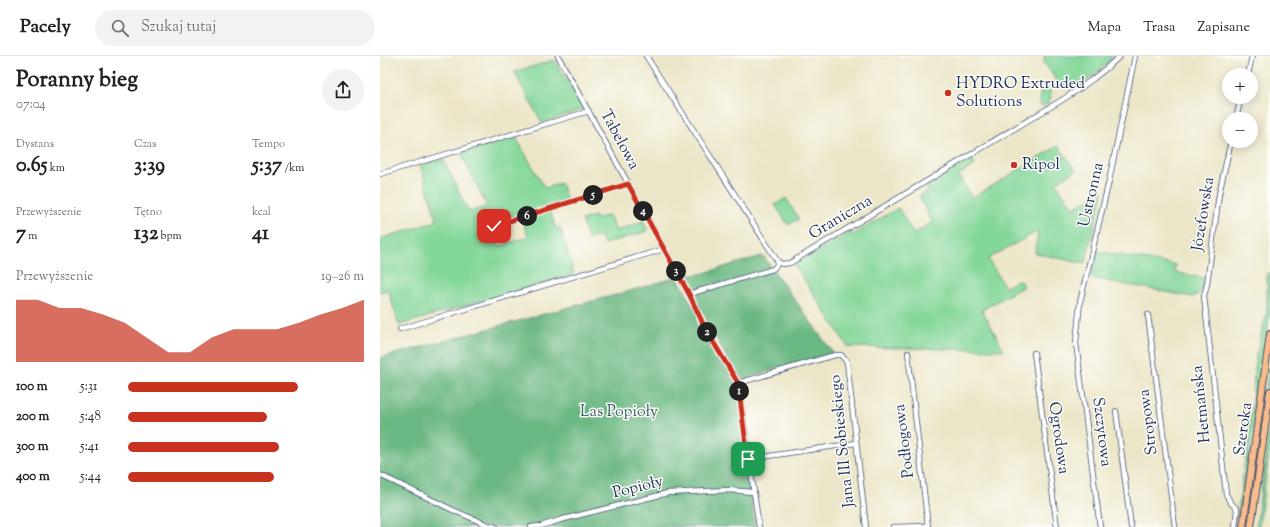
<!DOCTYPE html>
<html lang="pl">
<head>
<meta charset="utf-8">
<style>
  :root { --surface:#fff; --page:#f2f2f2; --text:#222; --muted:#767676; --line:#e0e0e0; --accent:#c8321e }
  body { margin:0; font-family:"Sorts Mill Goudy",serif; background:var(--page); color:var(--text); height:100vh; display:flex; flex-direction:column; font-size:15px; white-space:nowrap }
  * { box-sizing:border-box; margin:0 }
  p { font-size:13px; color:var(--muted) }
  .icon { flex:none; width:22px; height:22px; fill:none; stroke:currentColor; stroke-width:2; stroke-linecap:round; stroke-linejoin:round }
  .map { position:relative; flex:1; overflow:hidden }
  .details { display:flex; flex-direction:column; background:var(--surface); width:380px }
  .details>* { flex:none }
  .fabs { position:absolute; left:842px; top:12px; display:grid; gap:8px }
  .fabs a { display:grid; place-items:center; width:36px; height:36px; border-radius:50%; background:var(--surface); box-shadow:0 2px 10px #0003; font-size:20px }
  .pin { position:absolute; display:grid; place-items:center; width:34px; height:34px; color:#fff; margin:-17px; border-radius:8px; box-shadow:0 2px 6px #0006 }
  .km { position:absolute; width:20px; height:20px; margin:-10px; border-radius:50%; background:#222; color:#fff; font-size:11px; line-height:20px; text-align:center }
  .round { display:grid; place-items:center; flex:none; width:42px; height:42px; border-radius:21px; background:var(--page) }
  .head { display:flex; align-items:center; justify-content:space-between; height:68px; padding:0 16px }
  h1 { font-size:22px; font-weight:700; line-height:30px }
  .stats { display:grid; grid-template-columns:repeat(3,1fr); gap:6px; height:68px; padding:4px 16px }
  .stats div { display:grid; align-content:center }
  .stats b { font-size:20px; font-weight:700 }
  .stats small { font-size:11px; font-weight:400 }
  .stats p { font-size:11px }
  .chart { height:112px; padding:8px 16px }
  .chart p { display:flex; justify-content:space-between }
  .chart svg { width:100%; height:72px; margin-top:4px; fill:var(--accent); opacity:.7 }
  ul { padding:0 16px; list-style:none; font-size:13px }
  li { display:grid; grid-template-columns:64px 48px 1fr; align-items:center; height:30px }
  li i { height:10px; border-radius:5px; background:var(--accent) }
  header { display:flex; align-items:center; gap:24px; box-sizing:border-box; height:56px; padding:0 20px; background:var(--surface); border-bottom:1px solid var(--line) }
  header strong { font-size:19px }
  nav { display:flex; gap:22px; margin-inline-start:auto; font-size:14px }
  .search { width:280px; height:36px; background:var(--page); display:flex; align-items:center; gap:10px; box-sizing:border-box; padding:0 14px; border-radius:22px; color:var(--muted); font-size:15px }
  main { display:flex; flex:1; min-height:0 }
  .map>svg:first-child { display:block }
  .green { fill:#84d79a; stroke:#50837c }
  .forest { fill:#6bb882; stroke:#437470 }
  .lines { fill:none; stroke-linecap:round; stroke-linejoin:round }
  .minor-casing { stroke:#3a4a6e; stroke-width:6 }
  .major-casing { stroke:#3a4a6e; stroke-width:8 }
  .minor { stroke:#fff; stroke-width:4.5 }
  .major { stroke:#f9bc8a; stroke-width:6 }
  .route-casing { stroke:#fff; stroke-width:8 }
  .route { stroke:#c8321e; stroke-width:5 }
  .poi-dot { fill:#c8321e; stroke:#fdfcf7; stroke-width:1.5 }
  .labels { text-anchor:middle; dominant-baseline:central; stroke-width:3; stroke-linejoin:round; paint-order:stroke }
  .poi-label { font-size:16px; fill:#1b2f5e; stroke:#fdfcf7; text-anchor:start }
  .street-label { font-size:16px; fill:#1b2f5e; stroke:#fdfcf7 }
  .park-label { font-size:16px; fill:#3a6170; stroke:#fdfcf7 }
</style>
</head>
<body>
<header>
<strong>Pacely</strong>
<div class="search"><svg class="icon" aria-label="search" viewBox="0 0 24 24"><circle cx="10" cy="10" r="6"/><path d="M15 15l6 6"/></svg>Szukaj tutaj</div>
<nav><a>Mapa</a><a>Trasa</a><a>Zapisane</a></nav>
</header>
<main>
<section class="details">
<div class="head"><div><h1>Poranny bieg</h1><p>07:04</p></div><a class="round"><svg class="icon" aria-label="share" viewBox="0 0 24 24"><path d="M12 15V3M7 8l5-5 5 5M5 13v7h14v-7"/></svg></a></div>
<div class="stats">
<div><p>Dystans</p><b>0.65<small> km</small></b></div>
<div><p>Czas</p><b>3:39</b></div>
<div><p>Tempo</p><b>5:37<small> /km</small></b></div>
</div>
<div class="stats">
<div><p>Przewyższenie</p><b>7<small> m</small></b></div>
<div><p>Tętno</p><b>132<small> bpm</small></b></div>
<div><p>kcal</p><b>41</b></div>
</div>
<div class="chart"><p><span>Przewyższenie</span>19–26 m</p>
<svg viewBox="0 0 160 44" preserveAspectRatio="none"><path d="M0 44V6L10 6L20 11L30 11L40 15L50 20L60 29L70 38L80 38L90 29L100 24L110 24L120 24L130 20L140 15L150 11L160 6V44z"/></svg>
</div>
<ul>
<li><b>100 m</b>5:31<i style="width:72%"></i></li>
<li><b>200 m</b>5:48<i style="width:59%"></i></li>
<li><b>300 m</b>5:41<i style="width:64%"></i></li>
<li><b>400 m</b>5:44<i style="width:62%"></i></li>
</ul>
</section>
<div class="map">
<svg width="890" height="471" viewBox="0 0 890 471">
  <rect width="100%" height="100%" fill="#fdfcf7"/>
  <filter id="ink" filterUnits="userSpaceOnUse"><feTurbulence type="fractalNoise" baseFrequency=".025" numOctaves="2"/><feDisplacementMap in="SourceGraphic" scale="8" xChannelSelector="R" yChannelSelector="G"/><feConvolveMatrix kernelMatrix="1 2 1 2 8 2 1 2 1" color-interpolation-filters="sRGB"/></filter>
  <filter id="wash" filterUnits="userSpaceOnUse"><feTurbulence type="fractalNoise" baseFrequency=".012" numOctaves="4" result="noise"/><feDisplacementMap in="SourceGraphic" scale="16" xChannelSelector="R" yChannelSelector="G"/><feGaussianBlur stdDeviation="0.9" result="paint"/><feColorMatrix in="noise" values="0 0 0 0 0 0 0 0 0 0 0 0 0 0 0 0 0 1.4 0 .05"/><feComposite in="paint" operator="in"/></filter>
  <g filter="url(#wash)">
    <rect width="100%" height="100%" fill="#ece6c8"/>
    <g class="green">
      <polygon points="663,0 732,0 733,2 718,16 702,28 688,31 679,29 668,12 663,6 666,4"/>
      <polygon points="174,4 204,51 204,53 162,67 134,16"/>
      <path d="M 667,30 C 671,37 673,42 667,49 L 661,50 C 657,43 660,33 667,30 Z"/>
      <polygon points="135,80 165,132 181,127 187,145 111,168 119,190 148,181 142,163 170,155 176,173 180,171 194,218 19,269 8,234 0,236 0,183 57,165 40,109 63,103 89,156 105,151 107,150 81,97"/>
      <polygon points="678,90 696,114 676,127 693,152 723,135 705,208 655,197 658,175 608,203 625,231 640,223 644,230 602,254 624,294 468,291 416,211 413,209 458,183 459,184 469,177 471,177 473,179 518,152 534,178 552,166 540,142 540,140 548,134 547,130 592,102 595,109 578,119 592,142"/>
      <polygon points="406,142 419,163 408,169 395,149"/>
      <polygon points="229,159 236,175 263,165 268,175 224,188 221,180 208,183 202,164 214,160 216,163"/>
      <path d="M 717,195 L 796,209 L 794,216 L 824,222 C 823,231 822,237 813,241 L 711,222 Z"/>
      <polygon points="887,217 890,217 890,258 882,307 859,471 856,471 872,351 875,304 887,255"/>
      <polygon points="890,300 890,314 869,471 867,471"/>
      <polygon points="890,365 890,389 879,471 876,471"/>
    </g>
    <g class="forest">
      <polygon points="381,200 384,201 453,297 359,324 303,221 324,217"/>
      <polygon points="297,221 358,330 375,471 0,471 0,302 246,236"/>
    </g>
  </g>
  <g filter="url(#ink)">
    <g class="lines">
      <g class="minor-casing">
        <g id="minor">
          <polyline points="178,0 309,238 326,274 358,327 379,471"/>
          <path d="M 266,0 L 398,206 L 402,208 L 410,207 L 682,44 C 703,31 722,17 740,0"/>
          <polyline points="868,19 872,0"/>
          <polyline points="856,63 861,41"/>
          <polyline points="851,85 839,138 827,228 824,240 846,438 850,446 857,453 855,471"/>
          <polyline points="0,118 209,55"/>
          <polyline points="114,170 248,128"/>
          <polyline points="309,238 393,213 396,210 398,206"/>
          <polyline points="768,259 795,471"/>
          <polyline points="20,273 284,193"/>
          <polyline points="528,297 548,471"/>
          <polyline points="654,297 677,471"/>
          <polyline points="358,327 455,299 461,299 467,306 486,471"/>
          <polyline points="736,355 751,471"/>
          <polyline points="368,403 476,387"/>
          <polyline points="0,419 75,455 108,469 116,471"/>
          <polyline points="151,471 161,470 180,464 288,437 348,434 373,436"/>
          <polyline points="513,471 548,470"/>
          <polyline points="720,471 696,287 700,246 729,125 755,0"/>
        </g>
      </g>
      <g class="major-casing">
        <g id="major">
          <polyline points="863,471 890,278"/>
          <polyline points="871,471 890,335"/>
        </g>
      </g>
      <use href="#minor" class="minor"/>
      <use href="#major" class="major"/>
    </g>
  </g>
  <g class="lines" filter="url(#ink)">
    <g class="route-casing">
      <polyline id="route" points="114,170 248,128 309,238 326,274 358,327 368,403"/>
    </g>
    <use href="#route" class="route"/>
  </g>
  <g class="poi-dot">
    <circle cx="568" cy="37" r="4"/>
    <circle cx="634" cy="109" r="4"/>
  </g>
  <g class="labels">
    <g class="poi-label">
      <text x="576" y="28">HYDRO Extruded<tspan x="576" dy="18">Solutions</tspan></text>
      <text x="642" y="109">Ripol</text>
    </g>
    <g class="street-label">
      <text transform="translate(239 84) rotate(62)">Tabelowa</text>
      <text transform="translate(712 139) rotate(-77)">Ustronna</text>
      <text transform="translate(824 158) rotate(-81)">Józefowska</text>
      <text transform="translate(461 162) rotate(-31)">Graniczna</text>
      <text transform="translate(822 348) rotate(-96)">Hetmańska</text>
      <text transform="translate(769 366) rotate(-97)">Stropowa</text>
      <text transform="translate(864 373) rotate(-82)">Szeroka</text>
      <text transform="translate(721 376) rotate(83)">Szczytowa</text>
      <text transform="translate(678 382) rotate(82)">Ogrodowa</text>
      <text transform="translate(463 385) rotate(-96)">Jana III Sobieskiego</text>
      <text transform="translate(525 385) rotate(-97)">Podłogowa</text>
      <text transform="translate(258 432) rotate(-14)">Popioły</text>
    </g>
    <g class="park-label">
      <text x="239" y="356">Las Popioły</text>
    </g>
  </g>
</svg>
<div class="fabs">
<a>+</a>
<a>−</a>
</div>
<div class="pin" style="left:368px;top:403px;background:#1e9e55"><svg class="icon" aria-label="arrive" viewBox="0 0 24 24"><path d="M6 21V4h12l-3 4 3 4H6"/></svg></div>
<div class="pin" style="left:114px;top:170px;background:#d93025"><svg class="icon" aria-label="check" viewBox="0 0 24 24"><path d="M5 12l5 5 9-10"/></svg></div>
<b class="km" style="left:359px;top:335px">1</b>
<b class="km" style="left:327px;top:276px">2</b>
<b class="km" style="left:296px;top:215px">3</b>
<b class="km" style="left:263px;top:155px">4</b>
<b class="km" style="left:213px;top:139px">5</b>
<b class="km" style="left:147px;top:160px">6</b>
</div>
</main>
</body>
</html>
